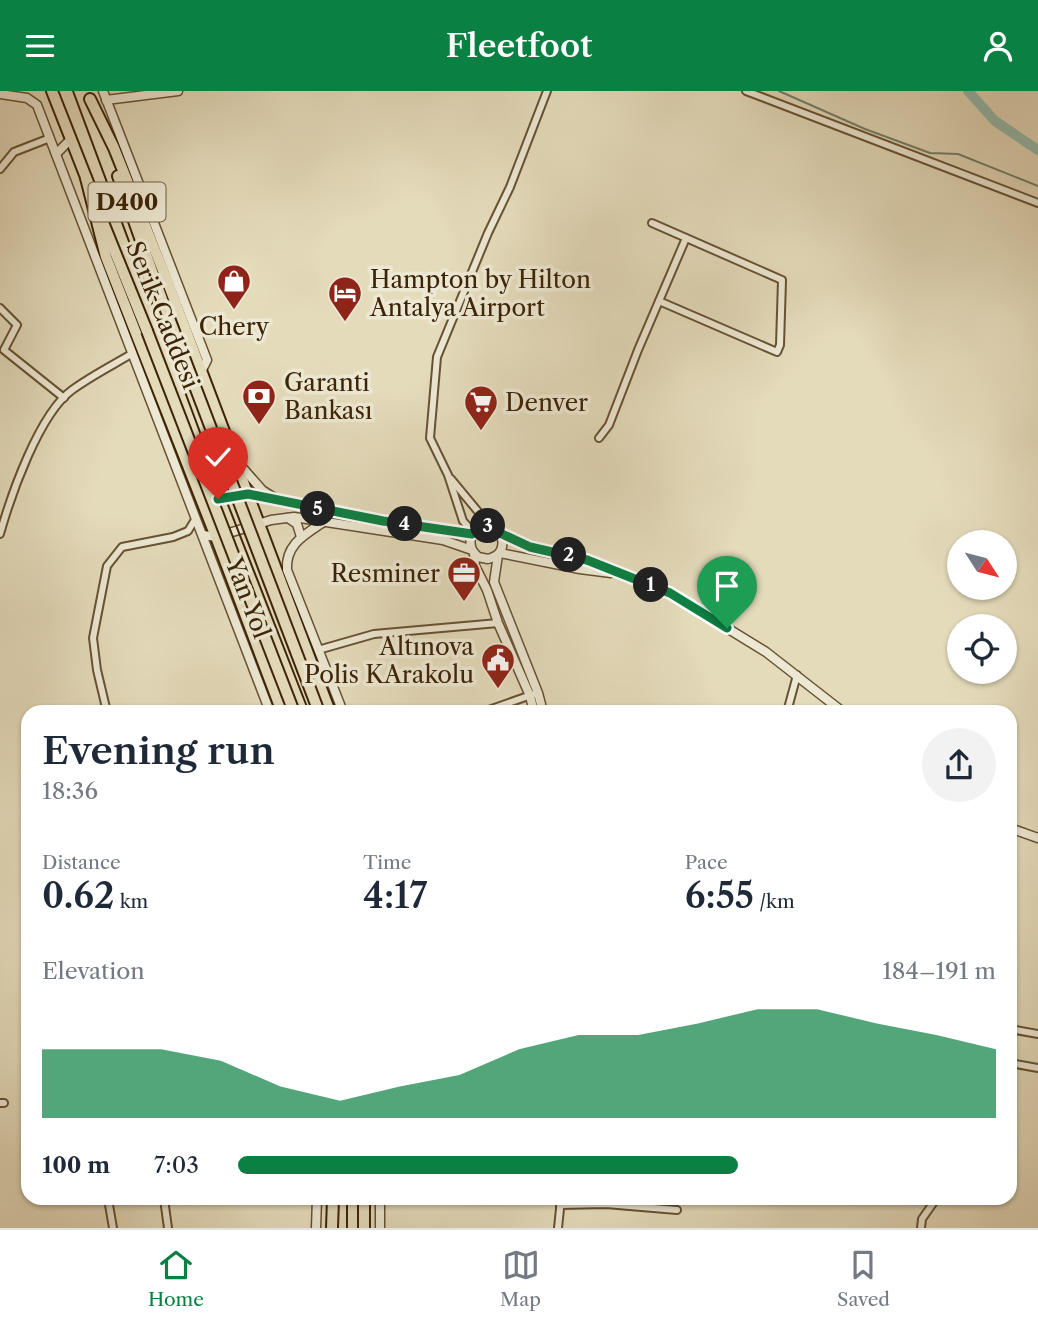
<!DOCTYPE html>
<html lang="en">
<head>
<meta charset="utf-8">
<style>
  :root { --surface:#fff; --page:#f2f2f3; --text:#1f2937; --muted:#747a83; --line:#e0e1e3; --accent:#0b8043 }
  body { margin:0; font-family:"Libre Caslon Text",serif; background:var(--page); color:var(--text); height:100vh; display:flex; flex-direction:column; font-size:26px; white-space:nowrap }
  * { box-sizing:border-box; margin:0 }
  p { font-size:23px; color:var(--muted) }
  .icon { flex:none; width:38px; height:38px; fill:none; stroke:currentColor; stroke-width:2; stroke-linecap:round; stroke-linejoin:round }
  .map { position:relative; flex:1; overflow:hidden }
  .sheet { position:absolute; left:21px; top:614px; width:996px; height:500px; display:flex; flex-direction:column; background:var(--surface); border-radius:21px; box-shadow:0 2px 5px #0004 }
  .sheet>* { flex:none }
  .needle { width:46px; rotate:126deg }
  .controls { position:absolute; left:947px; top:439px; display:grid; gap:14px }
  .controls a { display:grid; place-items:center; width:70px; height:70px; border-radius:50%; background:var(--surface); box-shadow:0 2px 5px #0004; font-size:35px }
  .pin { position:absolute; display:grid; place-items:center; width:60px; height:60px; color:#fff; margin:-72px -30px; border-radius:50% 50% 50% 0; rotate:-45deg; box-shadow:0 0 7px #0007 }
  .pin .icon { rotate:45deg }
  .km { position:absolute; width:35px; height:35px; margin:-18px; border-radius:50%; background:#222; color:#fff; font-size:19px; line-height:35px; text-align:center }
  .round { display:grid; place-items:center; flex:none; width:74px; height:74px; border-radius:37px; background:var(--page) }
  .head { display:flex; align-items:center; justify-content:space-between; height:119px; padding:0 21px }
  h1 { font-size:38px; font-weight:600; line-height:52px }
  .metrics { display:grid; grid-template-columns:repeat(3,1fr); gap:10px; height:119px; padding:7px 21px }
  .metrics div { display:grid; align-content:center }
  .metrics b { font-size:35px; font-weight:600 }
  .metrics small { font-size:19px; font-weight:400 }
  .metrics p { font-size:19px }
  .chart { height:196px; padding:14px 21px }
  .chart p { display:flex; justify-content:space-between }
  .chart svg { width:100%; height:126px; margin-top:7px; fill:var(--accent); opacity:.7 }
  ul { padding:0 21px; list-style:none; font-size:23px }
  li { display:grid; grid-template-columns:112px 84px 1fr; align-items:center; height:52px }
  li i { height:18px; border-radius:9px; background:var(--accent) }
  header { display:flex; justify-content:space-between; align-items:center; height:91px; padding:0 21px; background:var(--accent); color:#fff; font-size:32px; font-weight:600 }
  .menu { display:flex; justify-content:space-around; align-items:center; height:98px; border-top:2px solid var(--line); background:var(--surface); font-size:19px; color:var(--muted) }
  .menu a { display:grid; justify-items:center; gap:4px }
  .menu .active { color:var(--accent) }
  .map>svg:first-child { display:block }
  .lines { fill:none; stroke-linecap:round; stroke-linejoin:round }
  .stream { stroke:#717f6b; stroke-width:2 }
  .river { stroke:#95bbae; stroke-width:10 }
  .minor-casing { stroke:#665233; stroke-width:10 }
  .tertiary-casing { stroke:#665233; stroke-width:11 }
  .trunk-casing { stroke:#3c2406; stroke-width:14 }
  .minor { stroke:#ede8d3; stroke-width:6 }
  .tertiary { stroke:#ede8d3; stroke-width:8 }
  .trunk { stroke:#e4dbbb; stroke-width:10 }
  .tram { stroke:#3c2406; stroke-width:2 }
  .trunk-bridge-casing { stroke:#3c2406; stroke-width:14; stroke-linecap:butt }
  .trunk-bridge { stroke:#e4dbbb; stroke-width:10 }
  .route-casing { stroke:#fff; stroke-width:14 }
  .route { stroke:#0b8043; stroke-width:9 }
  .labels { text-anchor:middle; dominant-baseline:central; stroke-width:7; stroke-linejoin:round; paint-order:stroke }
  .shield { fill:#ede8d3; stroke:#715f44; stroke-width:2 }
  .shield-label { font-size:23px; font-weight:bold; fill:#3c2406 }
  .poi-label { font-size:24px; fill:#3c2406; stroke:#ede8d3; text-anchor:start }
  .street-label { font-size:24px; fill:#3c2406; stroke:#ede8d3 }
</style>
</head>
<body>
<header><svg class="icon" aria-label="menu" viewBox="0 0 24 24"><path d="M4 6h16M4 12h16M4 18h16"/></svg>Fleetfoot<svg class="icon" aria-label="person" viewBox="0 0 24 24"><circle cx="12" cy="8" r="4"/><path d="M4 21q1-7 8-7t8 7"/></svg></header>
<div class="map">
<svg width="1038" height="1137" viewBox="0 0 1038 1137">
  <rect width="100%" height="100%" fill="#e4dbbb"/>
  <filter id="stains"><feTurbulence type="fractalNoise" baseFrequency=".00286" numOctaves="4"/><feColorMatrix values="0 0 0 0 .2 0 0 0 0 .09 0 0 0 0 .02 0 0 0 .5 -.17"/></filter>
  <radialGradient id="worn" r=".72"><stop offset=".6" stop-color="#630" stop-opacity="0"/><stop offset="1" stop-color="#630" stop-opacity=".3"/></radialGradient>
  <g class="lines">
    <polyline class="stream" points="779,0 865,38 930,62 958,63 1038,95"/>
    <polyline class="river" points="968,0 995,30 1038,59"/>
    <g class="minor-casing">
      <g id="minor">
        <polyline points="746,0 1038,112"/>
        <polyline points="0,78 14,61 50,47"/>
        <polyline points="652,132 782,189 780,254 777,261 659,210"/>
        <polyline points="0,217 17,234 4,259 64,307"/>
        <polyline points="599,347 609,334 638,259 686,147"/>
        <polyline points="451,388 490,435"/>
        <polyline points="473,441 463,430 448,384 430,347 437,266 488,142 510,96 547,0"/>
        <path d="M 0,443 C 11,404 39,323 72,299 C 91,285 113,274 133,262"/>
        <polyline points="318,559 374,543 498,532"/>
        <polyline points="107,621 97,579 93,547 107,475 122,456 173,446 188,440 196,427"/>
        <polyline points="483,621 534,603"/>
        <polyline points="787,621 797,584"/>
        <polyline points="1010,938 1038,943"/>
        <polyline points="1010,972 1038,977"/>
        <polyline points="0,1012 4,1012"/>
        <polyline points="108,1108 113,1137"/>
        <polyline points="164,1108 168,1137"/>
        <polyline points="560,1114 606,1113 677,1119"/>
        <polyline points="558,1137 561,1108"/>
        <polyline points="921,1137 922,1128 936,1108"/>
      </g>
    </g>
    <g class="tertiary-casing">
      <g id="tertiary">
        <polyline points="103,0 207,269 201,281"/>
        <polyline points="0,3 27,7 37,14 270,621"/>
        <polyline points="106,9 178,0"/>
        <polyline points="56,63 71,48"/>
        <polyline points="240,374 262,399 276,408"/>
        <polyline points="211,412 218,408 248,403 383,430 472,443"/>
        <polyline points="288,427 297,433 301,446"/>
        <path d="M 325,430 C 306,443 285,453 287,479 L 343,621"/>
        <path d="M 203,444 L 216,446 L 271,429 L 294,426 L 443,449 L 472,459 L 478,466 L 488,468 C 501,465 505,456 501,443"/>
        <path d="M 472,459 C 467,445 475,435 490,435 L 501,443 L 530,455 L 587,469 L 670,502 L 766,561 L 843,621"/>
        <polyline points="500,462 580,478 611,482"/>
        <polyline points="474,463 475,475 487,499 498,532 530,605 534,621"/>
        <polyline points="498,464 494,491 538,602 543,621"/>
        <polyline points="1010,737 1038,747"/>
        <polyline points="316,1137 317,1108"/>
        <polyline points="380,1137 380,1108"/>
      </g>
    </g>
    <g class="trunk-casing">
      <g id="trunk">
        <polyline points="52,0 89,94"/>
        <polyline points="90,8 114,57 168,192 330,621"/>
        <polyline points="118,85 164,214"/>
        <polyline points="86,87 106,166 216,446 282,621"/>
        <polyline points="102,129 147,240"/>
        <polyline points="332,1137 333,1108"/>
        <polyline points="364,1137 364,1108"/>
      </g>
    </g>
    <use href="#minor" class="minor"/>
    <use href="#tertiary" class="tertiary"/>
    <use href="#trunk" class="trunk"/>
    <g class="tram">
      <polyline points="73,0 207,360 309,621"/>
      <polyline points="347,1137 347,1108"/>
    </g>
    <g class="trunk-bridge-casing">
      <g id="trunk-bridge">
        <polyline points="164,214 319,621"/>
        <polyline points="147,240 294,621"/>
      </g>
    </g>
    <use href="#trunk-bridge" class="trunk-bridge"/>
  </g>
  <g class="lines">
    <g class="route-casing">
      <polyline id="route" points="218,408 248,403 383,430 472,443 480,436 489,435 502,443 530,456 587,469 670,502 727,537"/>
    </g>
    <use href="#route" class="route"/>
  </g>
  <defs>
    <g id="shop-pin" transform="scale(1.75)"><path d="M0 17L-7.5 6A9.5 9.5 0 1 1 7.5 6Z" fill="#8f2418" stroke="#ede8d3"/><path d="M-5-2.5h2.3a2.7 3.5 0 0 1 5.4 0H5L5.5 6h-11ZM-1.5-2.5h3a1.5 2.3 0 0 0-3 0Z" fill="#fff"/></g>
    <g id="hotel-pin" transform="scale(1.75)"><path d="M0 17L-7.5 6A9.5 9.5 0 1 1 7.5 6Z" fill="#8f2418" stroke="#ede8d3"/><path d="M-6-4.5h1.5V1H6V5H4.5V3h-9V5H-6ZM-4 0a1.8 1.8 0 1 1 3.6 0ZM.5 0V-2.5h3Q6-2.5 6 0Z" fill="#fff"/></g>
    <g id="bank-pin" transform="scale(1.75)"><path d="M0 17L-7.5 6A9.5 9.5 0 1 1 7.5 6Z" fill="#8f2418" stroke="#ede8d3"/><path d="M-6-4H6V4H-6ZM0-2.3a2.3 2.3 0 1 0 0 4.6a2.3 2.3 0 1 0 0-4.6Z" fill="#fff"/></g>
    <g id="supermarket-pin" transform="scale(1.75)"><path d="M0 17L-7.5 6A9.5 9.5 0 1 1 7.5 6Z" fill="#8f2418" stroke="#ede8d3"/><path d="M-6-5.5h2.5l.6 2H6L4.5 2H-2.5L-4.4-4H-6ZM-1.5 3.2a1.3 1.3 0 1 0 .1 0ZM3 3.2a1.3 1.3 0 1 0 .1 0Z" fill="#fff"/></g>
    <g id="office-pin" transform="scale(1.75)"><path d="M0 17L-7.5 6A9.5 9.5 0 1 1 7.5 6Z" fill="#8f2418" stroke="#ede8d3"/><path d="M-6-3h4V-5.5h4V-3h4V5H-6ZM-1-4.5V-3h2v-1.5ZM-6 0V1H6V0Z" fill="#fff"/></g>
    <g id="civic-pin" transform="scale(1.75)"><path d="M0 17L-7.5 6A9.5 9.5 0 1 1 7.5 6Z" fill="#8f2418" stroke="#ede8d3"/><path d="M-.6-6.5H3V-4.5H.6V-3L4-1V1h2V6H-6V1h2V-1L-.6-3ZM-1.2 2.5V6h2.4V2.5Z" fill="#fff"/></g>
  </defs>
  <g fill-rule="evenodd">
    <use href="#shop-pin" x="234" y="190"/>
    <use href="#hotel-pin" x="345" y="202"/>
    <use href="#bank-pin" x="259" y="305"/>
    <use href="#supermarket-pin" x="481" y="311"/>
    <use href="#office-pin" x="464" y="482"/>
    <use href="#civic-pin" x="498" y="569"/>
  </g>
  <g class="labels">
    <rect class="shield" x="88.5" y="91.5" width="77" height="39" rx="5"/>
    <g class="shield-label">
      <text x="127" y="111">D400</text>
    </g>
    <g class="poi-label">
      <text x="370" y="188">Hampton by Hilton<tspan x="370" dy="28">Antalya Airport</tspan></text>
      <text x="234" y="235" text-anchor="middle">Chery</text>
      <text x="284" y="291">Garanti<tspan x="284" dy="28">Bankası</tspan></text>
      <text x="505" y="311">Denver</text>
      <text x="440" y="482" text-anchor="end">Resminer</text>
      <text x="474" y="555" text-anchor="end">Altınova<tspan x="474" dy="28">Polis KArakolu</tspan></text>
    </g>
    <g class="street-label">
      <text transform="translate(163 224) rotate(68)">Serik Caddesi</text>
      <text transform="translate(248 507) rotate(69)">Yan Yol</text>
    </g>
  </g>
  <rect width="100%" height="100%" filter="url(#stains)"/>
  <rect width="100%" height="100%" fill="url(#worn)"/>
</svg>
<div class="controls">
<a><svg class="needle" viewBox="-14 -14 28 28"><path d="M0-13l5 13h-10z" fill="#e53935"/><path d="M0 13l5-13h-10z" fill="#747a83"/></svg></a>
<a><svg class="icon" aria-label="locate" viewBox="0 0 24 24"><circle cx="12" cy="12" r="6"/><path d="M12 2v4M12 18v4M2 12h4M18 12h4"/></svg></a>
</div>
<div class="pin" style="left:727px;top:537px;background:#1e9e55"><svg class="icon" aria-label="arrive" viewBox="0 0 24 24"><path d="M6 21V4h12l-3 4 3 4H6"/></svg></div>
<div class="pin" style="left:218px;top:408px;background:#d93025"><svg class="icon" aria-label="check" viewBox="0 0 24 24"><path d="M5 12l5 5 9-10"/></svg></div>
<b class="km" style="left:651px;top:494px">1</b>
<b class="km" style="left:569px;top:464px">2</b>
<b class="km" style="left:488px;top:435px">3</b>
<b class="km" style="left:405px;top:433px">4</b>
<b class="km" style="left:318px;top:418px">5</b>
<section class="sheet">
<div class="head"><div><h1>Evening run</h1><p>18:36</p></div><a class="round"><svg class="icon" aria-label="share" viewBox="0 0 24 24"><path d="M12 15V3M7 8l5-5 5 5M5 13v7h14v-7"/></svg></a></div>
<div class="metrics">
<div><p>Distance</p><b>0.62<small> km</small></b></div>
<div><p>Time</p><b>4:17</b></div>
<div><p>Pace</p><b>6:55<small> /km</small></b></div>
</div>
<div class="chart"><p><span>Elevation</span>184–191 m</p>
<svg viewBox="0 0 160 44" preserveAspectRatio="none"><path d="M0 44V20L10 20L20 20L30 24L40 33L50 38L60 33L70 29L80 20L90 15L100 15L110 11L120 6L130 6L140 11L150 15L160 20V44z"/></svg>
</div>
<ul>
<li><b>100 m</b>7:03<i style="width:66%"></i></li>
</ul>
</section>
</div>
<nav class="menu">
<a class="active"><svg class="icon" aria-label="home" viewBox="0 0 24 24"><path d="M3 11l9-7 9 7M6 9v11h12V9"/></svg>Home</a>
<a><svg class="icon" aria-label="map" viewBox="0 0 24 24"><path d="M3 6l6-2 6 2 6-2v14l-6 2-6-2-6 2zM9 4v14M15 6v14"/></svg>Map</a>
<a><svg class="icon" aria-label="saved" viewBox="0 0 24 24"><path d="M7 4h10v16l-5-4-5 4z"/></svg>Saved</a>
</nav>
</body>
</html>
